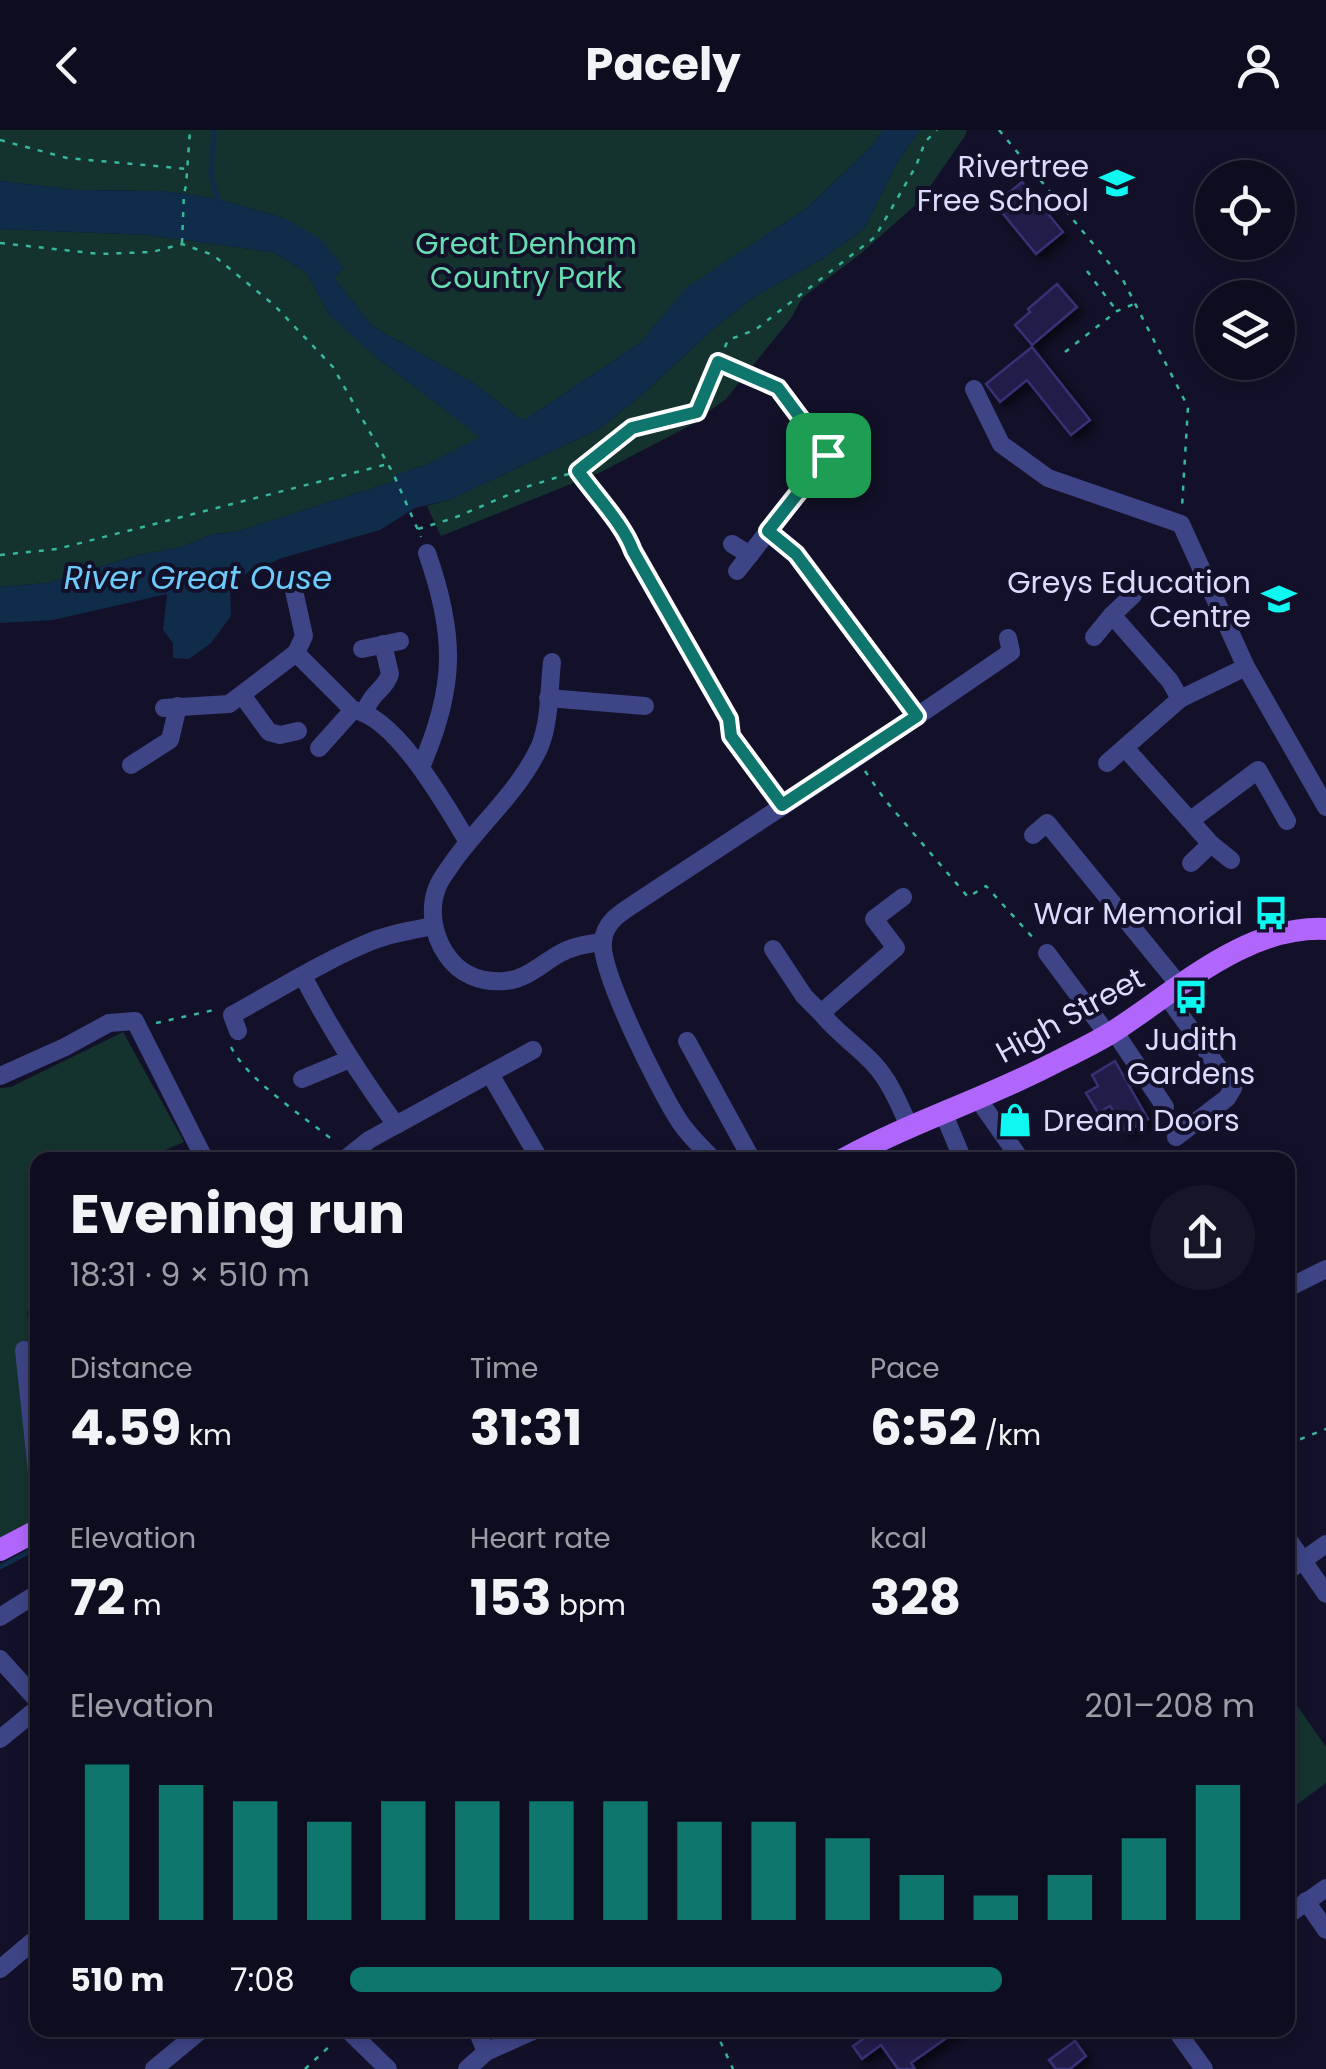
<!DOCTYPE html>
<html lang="en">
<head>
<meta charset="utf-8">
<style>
  :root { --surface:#0e0d1f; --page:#171628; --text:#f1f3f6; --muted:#9b9ca4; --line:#2e2d3d; --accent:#0f766e }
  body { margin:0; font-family:Poppins,sans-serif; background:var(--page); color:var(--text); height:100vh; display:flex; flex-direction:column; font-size:38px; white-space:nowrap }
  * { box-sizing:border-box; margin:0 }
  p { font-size:32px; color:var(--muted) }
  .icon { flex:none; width:55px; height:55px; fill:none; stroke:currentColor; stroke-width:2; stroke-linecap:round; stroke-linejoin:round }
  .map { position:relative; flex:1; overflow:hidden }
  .sheet { position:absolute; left:30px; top:1022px; width:1265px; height:885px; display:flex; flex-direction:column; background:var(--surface); border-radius:20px; box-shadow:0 5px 15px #0003,0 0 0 2px var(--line) }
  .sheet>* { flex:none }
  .buttons { position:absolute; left:1195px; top:30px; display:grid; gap:20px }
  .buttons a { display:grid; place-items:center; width:100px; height:100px; border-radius:50%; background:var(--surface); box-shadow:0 5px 15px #0003,0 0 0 2px var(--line); font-size:50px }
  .pin { position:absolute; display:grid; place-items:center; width:85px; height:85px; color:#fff; margin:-42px; border-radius:20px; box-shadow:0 5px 15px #0006 }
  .round { display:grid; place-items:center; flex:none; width:105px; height:105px; border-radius:52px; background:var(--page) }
  .headline { display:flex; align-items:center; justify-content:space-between; height:170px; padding:0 40px }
  h1 { font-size:55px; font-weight:700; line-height:75px }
  .figures { display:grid; grid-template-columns:repeat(3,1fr); gap:15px; height:170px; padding:10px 40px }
  .figures div { display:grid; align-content:center }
  .figures b { font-size:50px; font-weight:700 }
  .figures small { font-size:28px; font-weight:400 }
  .figures p { font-size:28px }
  .chart { height:280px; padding:20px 40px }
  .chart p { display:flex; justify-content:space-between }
  .chart svg { width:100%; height:180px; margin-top:10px; stroke:var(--accent); stroke-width:6 }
  ul { padding:0 40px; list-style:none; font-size:32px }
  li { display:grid; grid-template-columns:160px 120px 1fr; align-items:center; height:75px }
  li i { height:25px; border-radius:12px; background:var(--accent) }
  header { display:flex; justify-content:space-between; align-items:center; height:130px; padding:0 40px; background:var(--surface); font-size:45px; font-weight:700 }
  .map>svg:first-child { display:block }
  .green { fill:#15332e }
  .water { fill:#0f2c4b }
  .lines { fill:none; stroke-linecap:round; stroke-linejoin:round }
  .stream { stroke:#0f2c4b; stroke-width:5 }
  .building { fill:#211e4a; stroke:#363175; stroke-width:2.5; filter:url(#shadow) }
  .path { stroke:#35b89f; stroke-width:2.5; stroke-dasharray:5 8; stroke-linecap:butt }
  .minor { stroke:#3e4586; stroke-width:18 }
  .major { stroke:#b066fa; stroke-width:22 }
  .route-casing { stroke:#fff; stroke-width:20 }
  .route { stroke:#0f766e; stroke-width:12 }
  .labels { text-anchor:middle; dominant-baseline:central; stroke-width:8; stroke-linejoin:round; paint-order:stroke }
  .poi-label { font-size:30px; fill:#dbdbfe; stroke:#131129; text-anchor:end }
  .park-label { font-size:30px; fill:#68ddb1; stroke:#131129 }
  .street-label { font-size:30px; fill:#dbdbfe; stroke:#131129 }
  .water-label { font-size:32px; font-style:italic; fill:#6dcafa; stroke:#131129 }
</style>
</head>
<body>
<header><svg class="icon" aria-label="back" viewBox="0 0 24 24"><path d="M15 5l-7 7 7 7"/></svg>Pacely<svg class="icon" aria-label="person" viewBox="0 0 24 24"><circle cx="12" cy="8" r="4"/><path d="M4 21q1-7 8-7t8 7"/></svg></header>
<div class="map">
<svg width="1326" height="1939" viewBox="0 0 1326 1939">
  <defs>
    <filter id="shadow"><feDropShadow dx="5.5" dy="5.5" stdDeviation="5" flood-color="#0009"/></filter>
  </defs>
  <rect width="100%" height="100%" fill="#131129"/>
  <g class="green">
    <polygon points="0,0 883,0 872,16 807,78 688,157 640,213 523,291 475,254 372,196 334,148 344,138 284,88 218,69 164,61 77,60 0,51"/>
    <polygon points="920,0 967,0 965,6 920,71 859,125 802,168 792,187 726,269 689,296 601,342 441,406 427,376 449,370 599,299 644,263 713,199 754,167 822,129 864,99 898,31"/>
    <polygon points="0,99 148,105 273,122 307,143 328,183 381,231 481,307 430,333 396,345 396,349 392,352 236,402 213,404 181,417 139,425 47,453 0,457"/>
    <polygon points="123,902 184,1012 142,1030 38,1030 37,1177 27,1181 38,1282 37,1391 0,1412 0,958 11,957"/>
    <polygon points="1293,1570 1326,1617 1326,1653 1288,1681 1288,1573"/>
  </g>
  <polygon class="water" points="883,0 920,0 898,31 864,99 822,129 754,167 713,199 644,263 599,299 449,370 415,378 380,400 282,428 247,443 230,456 231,486 211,513 189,529 173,528 173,513 163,500 167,464 53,490 0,493 0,457 47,453 139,425 181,417 213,404 236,402 392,352 396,349 396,345 430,333 480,307 381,231 351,205 328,183 307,143 273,122 148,105 0,99 0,51 77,60 164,61 218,69 284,88 319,108 344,138 334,148 372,196 475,254 523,291 640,213 687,157 807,78 872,16"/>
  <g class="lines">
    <g class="stream">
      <polyline points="214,0 211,45 218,71"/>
      <polyline points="0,1437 38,1417"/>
    </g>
  </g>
  <g class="building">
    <polygon points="1022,52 1063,102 1036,124 995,74"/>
    <polygon points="1057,154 1077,177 1032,215 1015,195 1030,182 1028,179"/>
    <polygon points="1032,217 1090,290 1071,305 1027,250 1000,272 986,254"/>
    <polygon points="1115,931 1148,989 1126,1002 1110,976 1098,983 1086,963 1098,956 1092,945"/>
    <polygon points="876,1900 958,1900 911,1933 915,1939 898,1939 881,1915 862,1929 853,1916"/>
    <polygon points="1075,1911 1086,1926 1070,1939 1056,1939 1049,1930"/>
  </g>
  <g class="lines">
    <g class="path">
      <polyline points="999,0 1123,150 1188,277 1182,377"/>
      <polyline points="0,10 67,28 188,39"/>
      <polyline points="0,113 100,124 152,122 182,114 213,125 274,175 333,237 393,343 421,407"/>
      <polyline points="182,113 184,63 186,56 190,0"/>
      <polyline points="1087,141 1116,180"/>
      <polyline points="1065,222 1117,181 1134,174"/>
      <polyline points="720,233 779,258 816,309"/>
      <polyline points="579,342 613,389 626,401 633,421 729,589 731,606 773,662"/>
      <polyline points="418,399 454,388 529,356 578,341 632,298 697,282 728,210 755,200 875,107 916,36 925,12 937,0"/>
      <polyline points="0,425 57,419 388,334"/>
      <polyline points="865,641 885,670 968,767 986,756 1035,810"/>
      <polyline points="156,893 214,880 215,882"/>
      <path d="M 231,917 C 248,951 305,987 335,1012"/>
      <polyline points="1288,1314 1326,1299"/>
      <polyline points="715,1900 733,1939"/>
      <polyline points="305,1939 333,1913"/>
    </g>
    <g class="minor">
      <polyline points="974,259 1001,314 1048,348 1181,394 1246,537 1326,677"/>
      <polyline points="769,401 796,424 917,586"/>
      <polyline points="732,414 750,425"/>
      <polyline points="737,441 843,306"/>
      <polyline points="293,456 304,506 296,523"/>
      <polyline points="1112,485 1170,551 1180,569"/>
      <polyline points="1094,507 1112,485 1133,465"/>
      <polyline points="362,519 400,511"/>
      <path d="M 552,532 C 549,559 550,591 540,616 C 520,660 481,693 453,732 C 448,740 440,749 437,758 C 429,779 433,805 446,824 C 459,844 480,853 505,851 C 527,849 541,834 559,824 C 573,816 586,814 603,812"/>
      <polyline points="242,565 269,602 280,605 298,601"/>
      <polyline points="548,568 645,576"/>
      <path d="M 164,578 L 229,574 L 296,523 L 353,580 C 396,586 446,676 468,712"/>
      <path d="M 365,582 C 372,561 385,560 390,544 L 383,514"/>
      <polyline points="319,618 353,580"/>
      <polyline points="1125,618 1211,714 1231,730"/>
      <polyline points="1107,633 1180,569 1246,537"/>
      <polyline points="131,635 170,610 178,576"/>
      <path d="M 421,637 C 456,557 456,505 427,423"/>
      <polyline points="1191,690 1258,640 1287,691"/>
      <polyline points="1033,705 1047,693 1180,856"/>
      <polyline points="1191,733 1211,714"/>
      <path d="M 903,767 L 874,789 L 896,818 L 821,883 C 837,903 856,915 873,933 C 890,951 899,974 909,996"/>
      <polyline points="773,819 804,866 821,883"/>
      <polyline points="1047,823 1108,905"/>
      <path d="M 303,846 C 330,899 361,947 396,995 L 369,1010 L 344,1030"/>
      <polyline points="1166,865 1233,958 1227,968 1176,1007"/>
      <path d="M 238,901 L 232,885 C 276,861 325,830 372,811 C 392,803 413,800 434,796"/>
      <polyline points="1114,901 1165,977"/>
      <polyline points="687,911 751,1028 749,1030"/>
      <polyline points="490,944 540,1030"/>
      <polyline points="0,946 65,917 109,893 135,891 205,1030"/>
      <polyline points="302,949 350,929"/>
      <polyline points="978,969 1021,1030"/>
      <polyline points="943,982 963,1030"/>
      <polyline points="396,995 533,920"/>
      <path d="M 714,1030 C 701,1017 688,1005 678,989 C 660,961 599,841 603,811 C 605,791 622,782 637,772 L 856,628 L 1011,522 L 1008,508"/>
      <polyline points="1288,1158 1326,1139"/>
      <polyline points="24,1220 38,1351"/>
      <polyline points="1288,1409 1326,1464"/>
      <polyline points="1288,1441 1326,1414"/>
      <polyline points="0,1487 38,1463"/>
      <polyline points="0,1529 38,1571"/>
      <polyline points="0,1609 38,1578"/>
      <polyline points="1306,1771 1326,1800"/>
      <polyline points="1288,1785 1326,1758"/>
      <polyline points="0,1839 38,1807"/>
      <polyline points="348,1900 388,1939"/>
      <polyline points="477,1900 486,1922"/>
      <polyline points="1176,1900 1204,1939"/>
      <polyline points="154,1939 201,1900"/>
      <polyline points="467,1939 486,1922 535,1900"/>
    </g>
    <g class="major">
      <path d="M 842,1030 C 909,993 982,970 1050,935 C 1070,925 1091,915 1111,903 C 1176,862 1244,795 1326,799"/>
      <polyline points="0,1420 38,1400"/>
    </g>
  </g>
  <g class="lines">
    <g class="route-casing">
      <path id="route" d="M 718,232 L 778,258 L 828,325 L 768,401 L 796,424 L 917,586 L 782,675 L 731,606 L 729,589 L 633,421 C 624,395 595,365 578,341 L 632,298 L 697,282 Z"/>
    </g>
    <use href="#route" class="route"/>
  </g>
  <defs>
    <g id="school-bare" transform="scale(2.7)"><path d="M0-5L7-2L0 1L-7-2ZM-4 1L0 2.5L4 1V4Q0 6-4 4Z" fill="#0ef7f0" stroke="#131129" stroke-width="2.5" paint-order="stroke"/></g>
    <g id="bus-bare" transform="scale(2.7)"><path d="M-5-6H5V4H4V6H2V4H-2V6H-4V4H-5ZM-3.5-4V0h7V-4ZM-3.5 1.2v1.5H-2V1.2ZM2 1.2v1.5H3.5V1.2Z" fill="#0ef7f0" stroke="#131129" stroke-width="2.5" paint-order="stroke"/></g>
    <g id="shop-bare" transform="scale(2.7)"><path d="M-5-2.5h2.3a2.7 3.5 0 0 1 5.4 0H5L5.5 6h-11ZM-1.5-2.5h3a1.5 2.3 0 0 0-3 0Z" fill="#0ef7f0" stroke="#131129" stroke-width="2.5" paint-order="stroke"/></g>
  </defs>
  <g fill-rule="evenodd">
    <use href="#school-bare" x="1117" y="53"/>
    <use href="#school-bare" x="1279" y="469"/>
    <use href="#bus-bare" x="1271" y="783"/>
    <use href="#bus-bare" x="1191" y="867"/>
    <use href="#shop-bare" x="1015" y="990"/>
  </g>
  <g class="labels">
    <g class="poi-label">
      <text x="1089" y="36">Rivertree<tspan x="1089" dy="34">Free School</tspan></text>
      <text x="1251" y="452">Greys Education<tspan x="1251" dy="34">Centre</tspan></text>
      <text x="1243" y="783">War Memorial</text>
      <text x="1191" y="909" text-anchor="middle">Judith<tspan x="1191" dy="34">Gardens</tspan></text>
      <text x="1043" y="990" text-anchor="start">Dream Doors</text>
    </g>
    <g class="park-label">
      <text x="526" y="113">Great Denham<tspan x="526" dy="34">Country Park</tspan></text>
    </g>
    <g class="street-label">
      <text transform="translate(1070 885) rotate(-29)">High Street</text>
    </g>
    <g class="water-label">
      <text x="198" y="447">River Great Ouse</text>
    </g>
  </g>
</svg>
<div class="buttons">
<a><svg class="icon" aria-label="locate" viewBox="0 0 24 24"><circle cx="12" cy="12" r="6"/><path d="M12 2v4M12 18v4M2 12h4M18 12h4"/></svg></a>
<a><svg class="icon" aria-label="layers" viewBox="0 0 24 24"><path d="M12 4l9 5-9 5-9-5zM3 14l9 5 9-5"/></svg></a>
</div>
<div class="pin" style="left:828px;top:325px;background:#1e9e55"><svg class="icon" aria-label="arrive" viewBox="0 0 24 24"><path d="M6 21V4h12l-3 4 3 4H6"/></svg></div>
<section class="sheet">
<div class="headline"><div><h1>Evening run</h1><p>18:31 · 9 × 510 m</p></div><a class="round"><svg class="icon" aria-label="share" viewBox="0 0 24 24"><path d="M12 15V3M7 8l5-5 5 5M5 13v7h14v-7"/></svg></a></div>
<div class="figures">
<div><p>Distance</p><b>4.59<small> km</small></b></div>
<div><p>Time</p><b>31:31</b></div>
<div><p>Pace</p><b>6:52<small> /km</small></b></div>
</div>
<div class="figures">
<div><p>Elevation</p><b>72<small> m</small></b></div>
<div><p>Heart rate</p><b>153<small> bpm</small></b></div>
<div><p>kcal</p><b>328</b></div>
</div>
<div class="chart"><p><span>Elevation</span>201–208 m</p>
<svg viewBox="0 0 160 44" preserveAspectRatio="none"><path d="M5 44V6M15 44V11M25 44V15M35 44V20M45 44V15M55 44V15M65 44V15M75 44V15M85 44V20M95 44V20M105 44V24M115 44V33M125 44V38M135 44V33M145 44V24M155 44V11"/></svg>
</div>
<ul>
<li><b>510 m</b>7:08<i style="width:72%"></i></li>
</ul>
</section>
</div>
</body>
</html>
